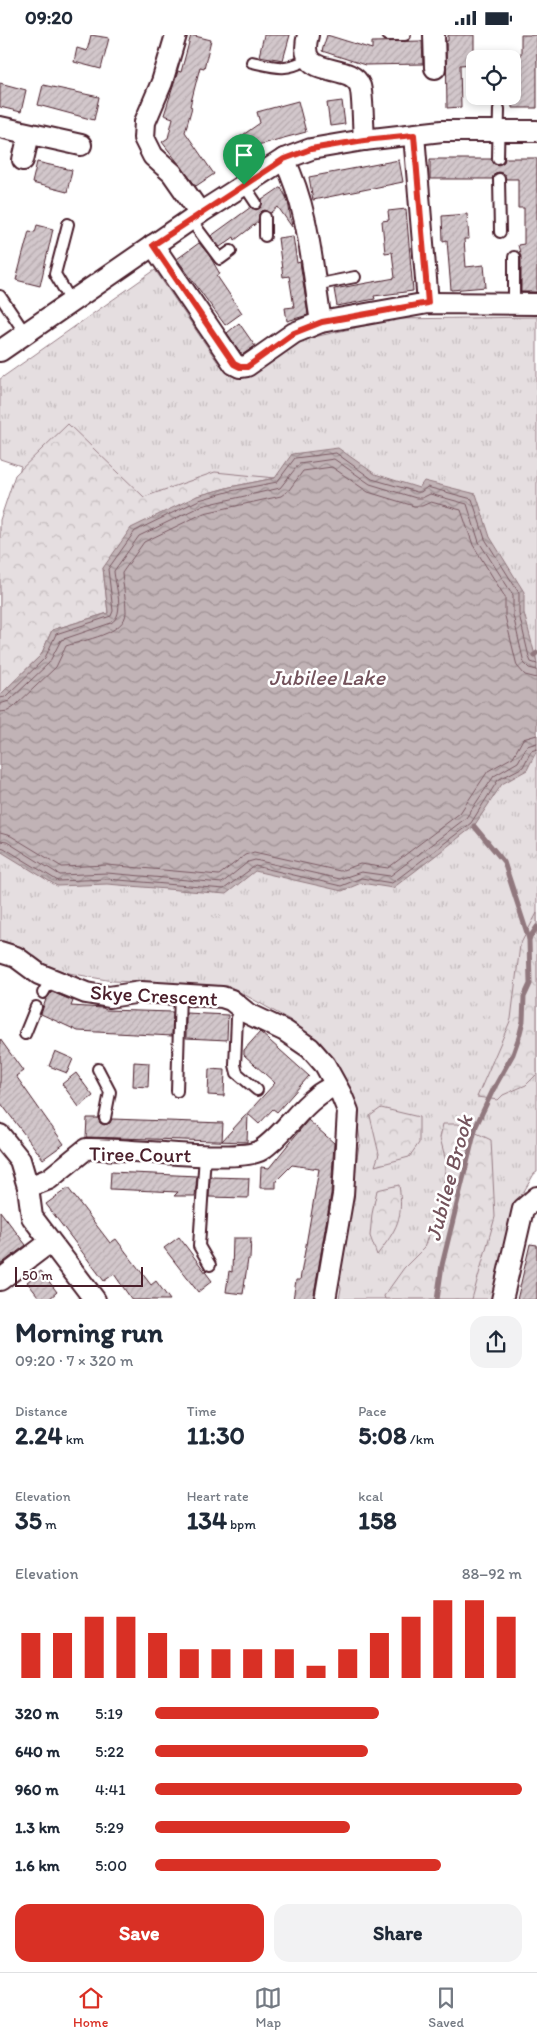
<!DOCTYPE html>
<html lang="en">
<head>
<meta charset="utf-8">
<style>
  :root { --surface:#fff; --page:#f2f2f3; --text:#1f2937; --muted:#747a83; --line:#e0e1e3; --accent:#d93025 }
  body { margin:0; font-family:Itim,sans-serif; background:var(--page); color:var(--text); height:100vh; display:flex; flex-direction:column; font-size:19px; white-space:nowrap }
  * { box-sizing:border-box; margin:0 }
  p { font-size:16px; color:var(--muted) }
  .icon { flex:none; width:28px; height:28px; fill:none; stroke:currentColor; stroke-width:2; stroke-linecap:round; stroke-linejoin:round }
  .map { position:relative; height:1264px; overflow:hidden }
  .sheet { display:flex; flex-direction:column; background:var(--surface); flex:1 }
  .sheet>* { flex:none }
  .fabs { position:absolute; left:466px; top:15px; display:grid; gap:10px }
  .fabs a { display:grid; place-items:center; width:55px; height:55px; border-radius:10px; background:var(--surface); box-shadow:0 2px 8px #0003; font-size:25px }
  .scale { position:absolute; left:15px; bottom:12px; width:128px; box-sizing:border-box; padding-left:5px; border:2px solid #4a1f2b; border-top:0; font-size:14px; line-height:18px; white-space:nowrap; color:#4a1f2b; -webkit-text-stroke:4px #fff; paint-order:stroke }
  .pin { position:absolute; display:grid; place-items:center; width:42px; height:42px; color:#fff; margin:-51px -21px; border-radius:50% 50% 50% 0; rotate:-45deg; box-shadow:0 0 5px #0007 }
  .pin .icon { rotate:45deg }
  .round { display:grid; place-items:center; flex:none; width:52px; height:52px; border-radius:15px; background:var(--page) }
  .overview { display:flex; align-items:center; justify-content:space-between; height:85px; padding:0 15px }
  h1 { font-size:28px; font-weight:800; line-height:38px }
  .figures { display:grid; grid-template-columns:repeat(3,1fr); gap:8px; height:85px; padding:5px 15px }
  .figures div { display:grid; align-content:center }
  .figures b { font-size:25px; font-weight:800 }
  .figures small { font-size:14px; font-weight:400 }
  .figures p { font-size:14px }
  .chart { height:140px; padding:10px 15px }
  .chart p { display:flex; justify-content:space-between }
  .chart svg { width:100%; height:90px; margin-top:5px; stroke:var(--accent); stroke-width:6 }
  .button { display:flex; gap:10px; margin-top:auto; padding:10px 15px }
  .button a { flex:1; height:58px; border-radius:15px; background:var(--accent); color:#fff; font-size:20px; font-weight:800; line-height:58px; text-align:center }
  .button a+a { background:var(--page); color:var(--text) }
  ul { padding:0 15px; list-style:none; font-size:16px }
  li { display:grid; grid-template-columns:80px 60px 1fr; align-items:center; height:38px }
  li i { height:12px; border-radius:6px; background:var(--accent) }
  .status { display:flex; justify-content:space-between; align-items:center; height:35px; padding:0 25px; background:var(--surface); direction:ltr }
  .status svg { height:14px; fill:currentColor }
  .dock { display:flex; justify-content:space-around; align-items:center; height:70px; border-top:1px solid var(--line); background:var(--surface); font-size:14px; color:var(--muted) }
  .dock a { display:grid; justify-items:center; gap:2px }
  .dock .current { color:var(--accent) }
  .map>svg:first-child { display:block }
  .grass { fill:url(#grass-tufts); stroke:#987e86 }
  .forest { fill:url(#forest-crowns); stroke:#987e86 }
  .water { fill:url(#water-waves); stroke:#91787e }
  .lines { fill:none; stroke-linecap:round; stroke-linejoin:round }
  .shore { stroke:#7a5a63; stroke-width:1 }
  .stream { stroke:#91787e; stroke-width:5 }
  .building { fill:url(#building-hatch); stroke:#4a1f2b }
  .service-casing { stroke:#4a1f2b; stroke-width:14 }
  .minor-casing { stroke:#4a1f2b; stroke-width:24 }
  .service { stroke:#fff; stroke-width:10 }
  .minor { stroke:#fff; stroke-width:20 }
  .route-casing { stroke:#fff; stroke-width:10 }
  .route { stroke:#d93025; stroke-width:6 }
  .labels { text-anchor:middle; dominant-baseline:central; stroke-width:5; stroke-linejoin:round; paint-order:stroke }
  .street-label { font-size:21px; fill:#4a1f2b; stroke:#fff }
  .water-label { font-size:22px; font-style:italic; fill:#74535c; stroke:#fff }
</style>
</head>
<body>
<div class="status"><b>09:20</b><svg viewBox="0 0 49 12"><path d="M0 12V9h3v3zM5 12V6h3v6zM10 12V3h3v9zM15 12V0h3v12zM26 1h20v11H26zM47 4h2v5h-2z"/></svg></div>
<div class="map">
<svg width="537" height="1265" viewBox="0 0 537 1265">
  <defs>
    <pattern id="grass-tufts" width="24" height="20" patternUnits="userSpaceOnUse" patternTransform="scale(1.25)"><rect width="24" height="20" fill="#e5dee0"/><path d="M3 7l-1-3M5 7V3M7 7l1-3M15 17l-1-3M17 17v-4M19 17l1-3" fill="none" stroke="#c6bec0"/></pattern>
    <pattern id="forest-crowns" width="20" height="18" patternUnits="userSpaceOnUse" patternTransform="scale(1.25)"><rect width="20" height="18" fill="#e5dee0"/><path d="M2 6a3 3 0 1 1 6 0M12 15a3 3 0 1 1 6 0" fill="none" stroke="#c6bec0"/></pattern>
    <pattern id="water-waves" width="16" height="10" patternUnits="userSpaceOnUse" patternTransform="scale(1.25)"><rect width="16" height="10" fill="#c1b3b6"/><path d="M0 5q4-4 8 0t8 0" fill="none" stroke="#9f9194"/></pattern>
    <pattern id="building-hatch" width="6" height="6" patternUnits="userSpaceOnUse" patternTransform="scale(1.25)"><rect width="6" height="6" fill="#d2c7cb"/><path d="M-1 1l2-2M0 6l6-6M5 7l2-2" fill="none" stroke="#b6aaae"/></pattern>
  </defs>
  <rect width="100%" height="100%" fill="#fff"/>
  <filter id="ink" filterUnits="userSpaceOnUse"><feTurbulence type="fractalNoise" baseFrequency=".02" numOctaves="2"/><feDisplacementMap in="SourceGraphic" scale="10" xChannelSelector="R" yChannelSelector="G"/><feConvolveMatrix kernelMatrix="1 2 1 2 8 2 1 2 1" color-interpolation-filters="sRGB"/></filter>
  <g filter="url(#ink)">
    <polygon class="grass" points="155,235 219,329 248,342 305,304 395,284 537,282 537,1137 534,1139 519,1165 495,1264 339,1264 341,1253 337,1243 360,1105 355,1069 344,1044 326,1016 290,985 229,951 112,946 53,935 9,911 0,909 0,493 21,431 0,424 0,344"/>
    <g class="forest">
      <polygon points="68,389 144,462 215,437 275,443 230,452 197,461 103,533 108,578 52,595 41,620 0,660 0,485 15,440"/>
      <polygon points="537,878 537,1039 526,1050 503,1060 498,1065 477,1062 511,984 520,910"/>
      <polygon points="381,1073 419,1082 419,1108 409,1122 375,1131 379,1119 370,1081"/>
      <polygon points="443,1089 458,1089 491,1105 495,1182 472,1264 385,1264 384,1261 404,1233 424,1213 442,1160 446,1126 440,1103"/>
      <path d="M 399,1150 C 404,1183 397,1194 377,1220 L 370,1201 L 372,1179 L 377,1155 Z"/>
    </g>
    <polygon class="water" points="338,413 375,439 419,453 424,446 476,459 490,502 524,557 524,578 537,628 537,715 527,735 502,749 474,791 393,853 361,848 342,856 255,836 226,859 107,849 57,851 0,816 0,660 41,620 52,595 108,578 103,533 131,493 197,461 230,452 275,443 292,419"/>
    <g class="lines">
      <g class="shore">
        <polyline points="0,663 5,662 45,623 56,599 111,581 113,576 108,534 135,496 199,465 231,456 277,447 295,423 336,418 372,444 417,457 421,457 427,452 472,464 485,504 519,558 519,579 529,622 531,627 537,629"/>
        <path d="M 0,669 L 9,666 L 49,628 L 61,605 L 111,588 C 126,579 115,551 114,536 L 139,501 L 201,471 L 280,453 L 299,429 L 334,424 L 370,449 L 416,463 L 422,463 L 430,459 L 467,469 L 479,507 L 513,560 L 513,580 L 524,628 L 529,633 L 537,635"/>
        <path d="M 0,677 L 8,676 L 14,672 L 56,632 L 66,611 C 83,605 126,599 126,577 C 126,564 123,551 122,538 L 144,507 L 204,478 L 281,461 L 289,455 L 303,436 L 332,432 L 368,457 L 414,471 L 422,471 L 431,467 L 461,475 L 473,510 L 505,562 L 505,581 L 517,631 L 525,640 L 537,643"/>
        <polyline points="0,798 11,801 62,832 107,830 219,840 245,820 254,817 340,836 360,829 388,833 460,778 488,736 513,722 523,704 537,700"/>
        <polyline points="0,806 7,807 60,840 107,838 222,848 248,827 255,825 340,844 361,837 390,841 466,783 494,741 518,727 527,711 537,708"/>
        <polyline points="0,812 4,813 58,846 107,844 224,854 255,831 341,851 361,843 392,848 471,788 498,745 523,732 531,716 537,714"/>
      </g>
      <g class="stream">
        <polyline points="534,620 537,618"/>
        <polyline points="474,791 504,827 529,904"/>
        <polyline points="437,1265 442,1230 476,1091 493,1055 513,1019 519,1002 523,986 524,962 530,949 529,904 537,892"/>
      </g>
    </g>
    <g class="building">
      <polygon points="91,0 109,3 101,34 74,27 77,13 87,16"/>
      <polygon points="191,0 211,5 204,33 200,32 190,71 192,72 185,97 214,139 196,151 162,107 168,103 173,83 164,80 178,36 181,37"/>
      <polygon points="264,0 290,0 283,25 259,21"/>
      <polygon points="327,0 372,14 372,7 422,6 423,29 365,30 322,16"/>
      <polygon points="448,0 474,0 474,29 460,30 461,72 447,73 446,6 448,6"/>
      <polygon points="521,0 537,0 537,73 512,73 512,53 519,53 518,20 521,20"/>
      <polygon points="0,48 26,55 21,77 0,72"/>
      <polygon points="43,50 99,62 94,85 38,70"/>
      <polygon points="298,66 306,97 254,111 236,124 227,111 260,88 257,77"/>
      <polygon points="342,66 345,89 330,91 327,68"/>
      <polygon points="505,123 537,123 537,257 521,257 521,222 518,210 524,209 524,173 518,173 518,144 506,144 505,140 499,137 495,138 492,144 430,144 430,124 491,124 494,129 498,130 504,127"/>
      <polygon points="399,125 403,147 313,165 309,142"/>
      <polygon points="37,127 72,135 67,157 32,148"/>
      <polygon points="281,152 288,166 292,192 278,172 271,178 265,175 262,176 259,179 258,187 235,205 234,202 220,212 211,201 251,172 256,175 260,173 262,165"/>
      <polygon points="406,174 413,256 374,261 375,264 337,271 334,254 395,243 392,217 385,218 382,186 389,185 388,176"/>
      <polygon points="467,179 469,204 464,204 466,232 484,230 486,252 451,255 447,205 443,206 442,181"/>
      <polygon points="37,190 53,194 40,251 16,245 29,196 35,197"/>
      <polygon points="293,201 297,228 300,227 308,280 287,286 285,273 294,272 289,241 283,242 278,203"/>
      <polygon points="199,208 209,220 220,239 217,241 242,278 225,290 177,224"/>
      <polygon points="239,288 255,311 242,320 227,298"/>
      <polygon points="52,957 73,966 71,971 103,973 106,975 173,977 172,1001 78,996 41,979 46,964"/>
      <polygon points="186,978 228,980 227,1005 186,1003"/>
      <polygon points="260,997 309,1041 277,1077 273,1074 259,1089 248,1079 247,1107 86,1102 87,1083 98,1083 100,1088 104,1090 110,1088 112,1084 223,1088 222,1106 275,1048 244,1020 244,1015"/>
      <polygon points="0,1004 23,1036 16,1041 64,1109 43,1124 0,1067"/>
      <polygon points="55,1016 73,1024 67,1038 49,1031"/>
      <polygon points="134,1027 149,1028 148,1052 133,1051"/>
      <polygon points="209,1034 225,1035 224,1061 208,1060"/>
      <polygon points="76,1038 93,1061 79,1072 62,1049"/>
      <polygon points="308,1085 334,1108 331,1159 313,1265 293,1265 296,1245 300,1245 319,1134 292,1130 276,1146 276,1153 260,1153 261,1132 269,1133"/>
      <polygon points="111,1137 197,1141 195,1161 174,1161 178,1157 110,1154"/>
      <polygon points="210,1142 249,1143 248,1163 209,1162"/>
      <polygon points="68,1153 110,1208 116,1204 151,1250 156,1246 170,1265 132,1265 114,1239 104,1246 46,1169"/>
      <polygon points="0,1176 26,1210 0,1230"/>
      <polygon points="179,1202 212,1246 198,1257 164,1213"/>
      <polygon points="233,1203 251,1203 250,1224 248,1224 243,1259 226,1257 229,1236 232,1237"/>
      <polygon points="530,1209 537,1210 537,1265 517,1265"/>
      <polygon points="41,1236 57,1257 48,1265 41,1265 27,1247"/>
    </g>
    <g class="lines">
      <g class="service-casing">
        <g id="service">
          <polyline points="388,0 405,0"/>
          <path d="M 252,27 C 278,33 285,36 309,24"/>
          <polyline points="498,123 499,74"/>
          <polyline points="499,144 500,197"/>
          <polyline points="244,150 256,168"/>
          <polyline points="190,184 220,224 231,216"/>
          <polyline points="68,189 55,239 71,266"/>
          <polyline points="265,201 265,182"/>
          <polyline points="514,222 514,269"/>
          <polyline points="315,250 355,242"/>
          <polyline points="0,261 25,298"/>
          <polyline points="43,958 51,944"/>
          <polyline points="243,975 237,983 235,1030 237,1038 257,1055"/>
          <polyline points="25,999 36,972"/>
          <polyline points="98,1034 110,1057 105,1083"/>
          <polyline points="177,1056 180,959"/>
          <polyline points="205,1120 199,1211 210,1230"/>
        </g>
      </g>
      <g class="minor-casing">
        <g id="minor">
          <polyline points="176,0 162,47 145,87 144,103 153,121 172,138 200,178"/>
          <path d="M 308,0 C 295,47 350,25 360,51 C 363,60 363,94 364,105"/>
          <polyline points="434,0 435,33"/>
          <polyline points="0,92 81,110"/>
          <polyline points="414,100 428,268"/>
          <path d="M 284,124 C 309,174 312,232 321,287"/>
          <polyline points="23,125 29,99"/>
          <polyline points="153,210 234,329 240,332 247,331 294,298 321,287 428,268 537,269"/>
          <polyline points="0,316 200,178 284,124 311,114 364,105 442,96 537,96"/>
          <polyline points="0,917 16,922 39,939 86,958 109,962 141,957 222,962 231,965 247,978 285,996 310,1013 325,1030 341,1059 348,1076 343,1160 325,1265"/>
          <polyline points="0,1100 20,1125 28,1152 32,1182 95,1265"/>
          <path d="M 28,1152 L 49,1144 L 86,1114 C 119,1112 240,1129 261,1115 C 282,1101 296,1077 316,1062 C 321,1057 329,1054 335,1050"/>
          <polyline points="0,1245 50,1207"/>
          <polyline points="502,1265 523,1174 537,1162"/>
        </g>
      </g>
      <use href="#service" class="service"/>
      <use href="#minor" class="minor"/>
    </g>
  </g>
  <g class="lines" filter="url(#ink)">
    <g class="route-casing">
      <polygon id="route" points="414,100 428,268 322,287 294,298 247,332 240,332 234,329 153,210 284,124 311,114 364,105"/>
    </g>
    <use href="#route" class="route"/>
  </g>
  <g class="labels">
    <g class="street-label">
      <text transform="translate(154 960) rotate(3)">Skye Crescent</text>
      <text transform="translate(140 1119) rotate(1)">Tiree Court</text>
    </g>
    <g class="water-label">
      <text x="327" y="642">Jubilee Lake</text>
      <text transform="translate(449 1143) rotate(-75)">Jubilee Brook</text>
    </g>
  </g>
</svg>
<div class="fabs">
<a><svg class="icon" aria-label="locate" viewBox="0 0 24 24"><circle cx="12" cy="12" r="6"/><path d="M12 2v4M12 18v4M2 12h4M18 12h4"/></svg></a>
</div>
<div class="scale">50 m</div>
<div class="pin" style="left:244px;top:150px;background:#1e9e55"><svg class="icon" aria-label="arrive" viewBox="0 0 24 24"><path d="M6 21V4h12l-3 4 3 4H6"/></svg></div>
</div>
<section class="sheet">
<div class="overview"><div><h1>Morning run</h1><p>09:20 · 7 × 320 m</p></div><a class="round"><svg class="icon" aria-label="share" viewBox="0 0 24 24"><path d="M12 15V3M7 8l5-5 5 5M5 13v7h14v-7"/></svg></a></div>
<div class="figures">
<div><p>Distance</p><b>2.24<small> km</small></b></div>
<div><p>Time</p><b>11:30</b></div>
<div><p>Pace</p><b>5:08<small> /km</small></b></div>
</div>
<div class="figures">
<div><p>Elevation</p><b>35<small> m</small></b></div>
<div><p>Heart rate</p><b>134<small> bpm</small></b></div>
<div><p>kcal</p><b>158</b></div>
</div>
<div class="chart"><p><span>Elevation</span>88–92 m</p>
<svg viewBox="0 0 160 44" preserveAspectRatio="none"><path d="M5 44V22M15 44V22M25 44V14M35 44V14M45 44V22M55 44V30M65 44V30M75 44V30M85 44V30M95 44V38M105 44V30M115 44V22M125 44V14M135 44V6M145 44V6M155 44V14"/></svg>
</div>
<ul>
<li><b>320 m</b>5:19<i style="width:61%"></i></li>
<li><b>640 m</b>5:22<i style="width:58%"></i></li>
<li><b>960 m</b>4:41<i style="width:100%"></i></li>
<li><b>1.3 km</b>5:29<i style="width:53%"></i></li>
<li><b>1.6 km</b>5:00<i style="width:78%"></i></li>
</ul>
<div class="button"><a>Save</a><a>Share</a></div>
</section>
<nav class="dock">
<a class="current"><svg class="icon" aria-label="home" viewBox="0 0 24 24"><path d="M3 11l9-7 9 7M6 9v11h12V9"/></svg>Home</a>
<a><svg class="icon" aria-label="map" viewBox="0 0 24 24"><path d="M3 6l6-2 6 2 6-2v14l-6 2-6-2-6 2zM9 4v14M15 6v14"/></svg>Map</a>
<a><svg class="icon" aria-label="saved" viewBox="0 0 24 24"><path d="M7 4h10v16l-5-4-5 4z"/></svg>Saved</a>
</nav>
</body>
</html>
